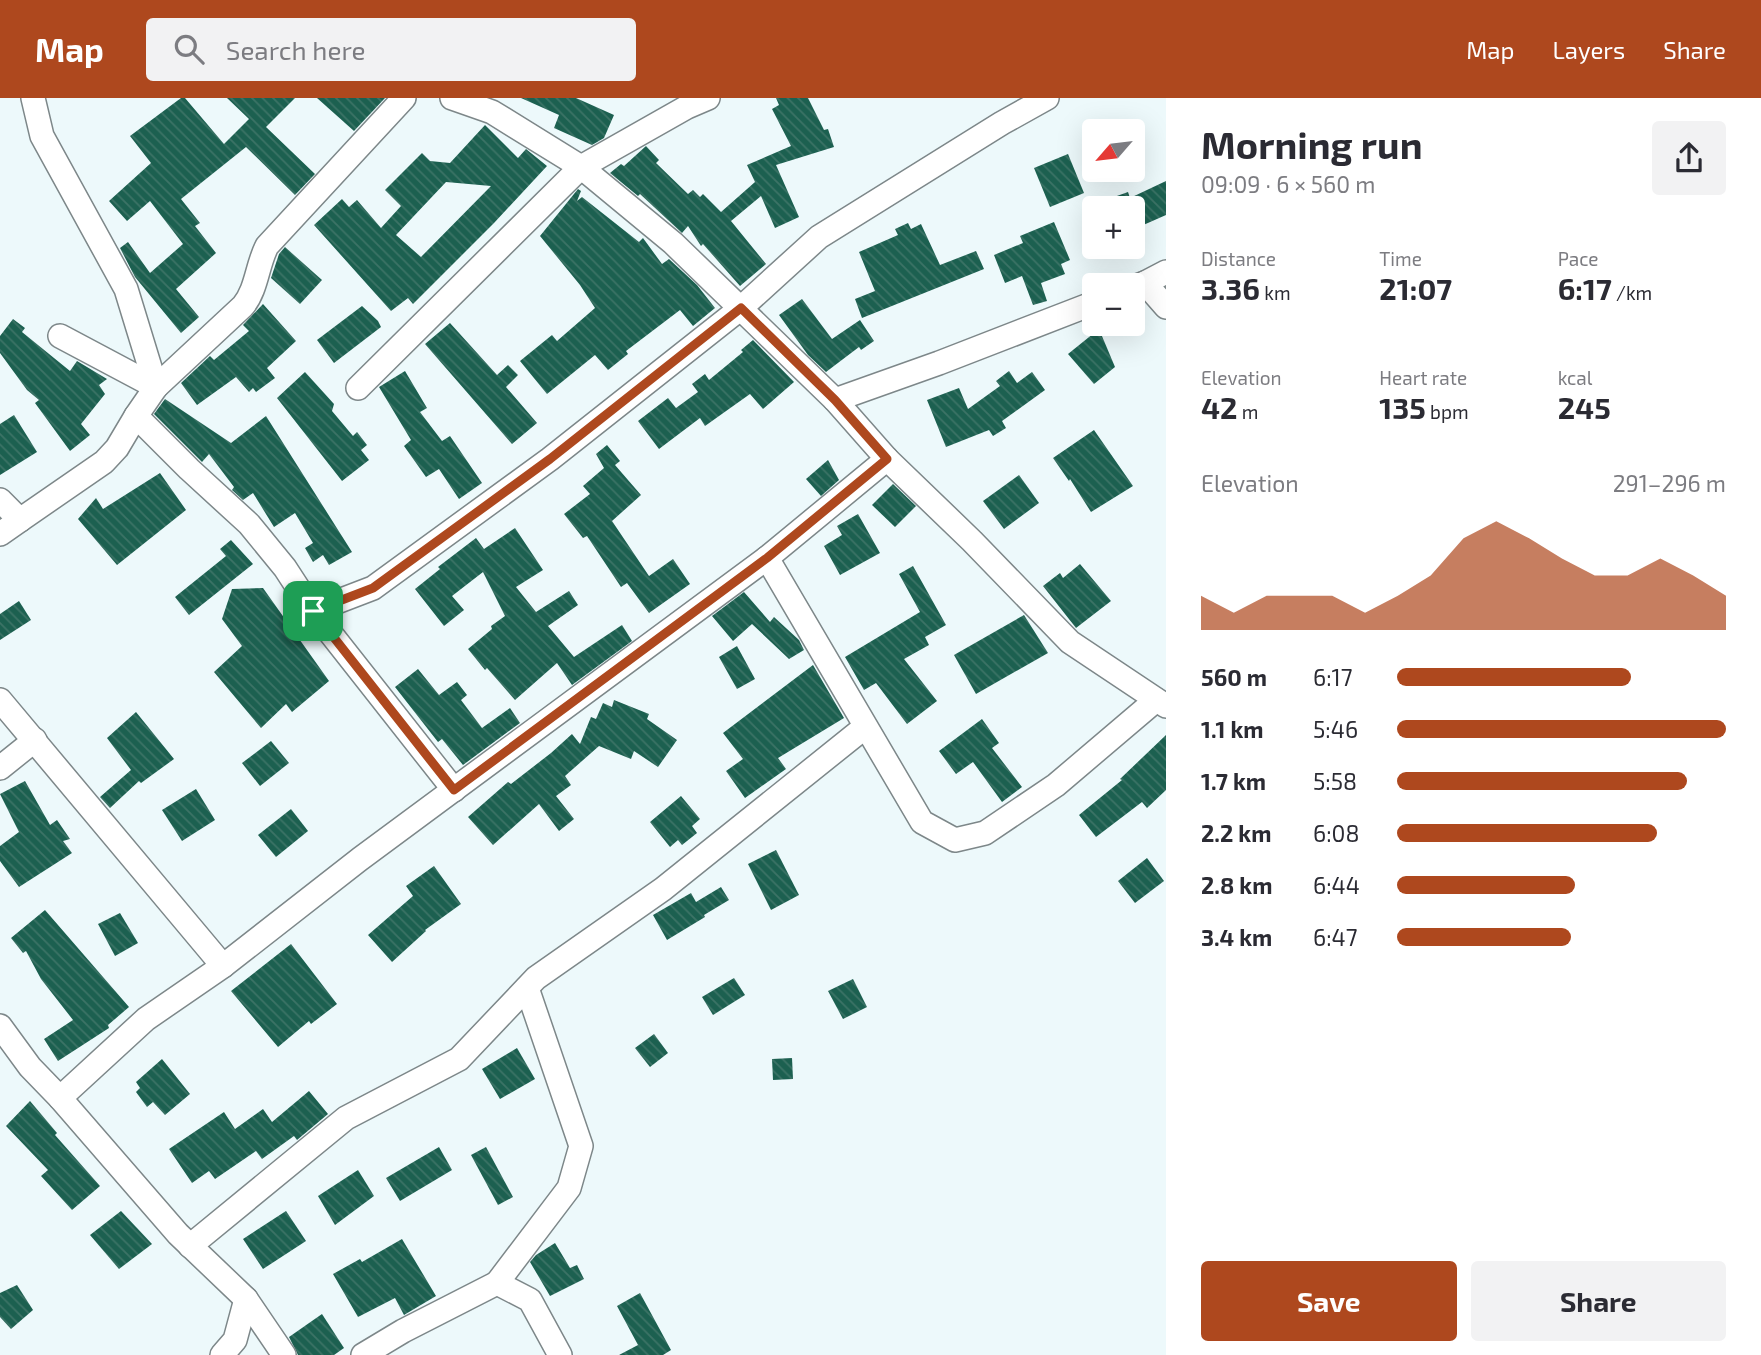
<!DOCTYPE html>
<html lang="en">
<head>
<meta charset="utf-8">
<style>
  :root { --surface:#fff; --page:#f2f2f3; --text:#2b2b33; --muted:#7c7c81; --accent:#ae481e }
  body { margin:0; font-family:"Exo 2",sans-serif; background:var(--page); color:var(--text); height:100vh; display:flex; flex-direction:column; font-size:26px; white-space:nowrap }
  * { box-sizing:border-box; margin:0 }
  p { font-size:23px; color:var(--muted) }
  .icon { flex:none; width:38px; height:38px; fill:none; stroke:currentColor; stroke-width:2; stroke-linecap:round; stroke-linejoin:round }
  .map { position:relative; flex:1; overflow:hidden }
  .details { display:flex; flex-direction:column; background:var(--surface); width:595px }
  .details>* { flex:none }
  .needle { width:46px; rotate:242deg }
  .tools { position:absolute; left:1082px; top:21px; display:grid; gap:14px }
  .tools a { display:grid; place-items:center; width:63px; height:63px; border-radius:7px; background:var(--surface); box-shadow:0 7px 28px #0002; font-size:35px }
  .pin { position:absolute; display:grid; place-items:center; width:60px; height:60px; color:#fff; margin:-30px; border-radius:14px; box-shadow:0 4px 10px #0006 }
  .round { display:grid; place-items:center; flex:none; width:74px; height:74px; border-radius:7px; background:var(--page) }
  .summary { display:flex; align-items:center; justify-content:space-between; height:119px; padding:0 35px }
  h1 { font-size:38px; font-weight:700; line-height:52px }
  .metrics { display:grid; grid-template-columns:repeat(3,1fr); gap:10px; height:119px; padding:7px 35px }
  .metrics div { display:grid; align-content:center }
  .metrics b { font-size:30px; font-weight:700 }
  .metrics small { font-size:19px; font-weight:400 }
  .metrics p { font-size:19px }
  .chart { height:196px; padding:14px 35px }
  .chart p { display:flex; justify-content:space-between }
  .chart svg { width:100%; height:126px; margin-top:7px; fill:var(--accent); opacity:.7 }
  .primary-button { display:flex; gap:14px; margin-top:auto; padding:14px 35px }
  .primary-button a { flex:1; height:80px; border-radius:7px; background:var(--accent); color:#fff; font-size:28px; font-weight:700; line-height:80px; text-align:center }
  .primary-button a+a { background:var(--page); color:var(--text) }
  ul { padding:0 35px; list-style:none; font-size:23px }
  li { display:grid; grid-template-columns:112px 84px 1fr; align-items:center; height:52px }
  li i { height:18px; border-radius:9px; background:var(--accent) }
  header { display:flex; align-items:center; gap:42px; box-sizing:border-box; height:98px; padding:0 35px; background:var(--accent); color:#fff }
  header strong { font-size:33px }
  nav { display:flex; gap:38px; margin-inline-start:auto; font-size:24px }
  .search { width:490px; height:63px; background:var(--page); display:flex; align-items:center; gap:18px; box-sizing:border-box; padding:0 24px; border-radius:7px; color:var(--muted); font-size:26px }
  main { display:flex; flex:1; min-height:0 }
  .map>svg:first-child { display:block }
  .building { fill:url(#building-back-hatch); fill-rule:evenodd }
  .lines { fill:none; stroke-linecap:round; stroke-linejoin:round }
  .minor-casing { stroke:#7d8789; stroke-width:26 }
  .minor { stroke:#fff; stroke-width:23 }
  .route-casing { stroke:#fff; stroke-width:14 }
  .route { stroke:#ae481e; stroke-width:9 }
</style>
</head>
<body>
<header>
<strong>Map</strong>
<div class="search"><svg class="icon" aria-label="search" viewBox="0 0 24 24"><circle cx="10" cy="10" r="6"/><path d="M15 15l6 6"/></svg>Search here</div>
<nav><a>Map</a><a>Layers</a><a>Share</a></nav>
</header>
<main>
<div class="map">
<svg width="1166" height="1257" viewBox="0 0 1166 1257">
  <defs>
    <pattern id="building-back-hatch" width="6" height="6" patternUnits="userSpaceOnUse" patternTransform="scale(1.75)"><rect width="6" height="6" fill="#1c6050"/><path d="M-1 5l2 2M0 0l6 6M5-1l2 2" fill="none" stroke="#3c7366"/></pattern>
  </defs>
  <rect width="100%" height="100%" fill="#edf9fb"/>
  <g class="building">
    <polygon points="181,0 185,0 224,46 249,21 227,0 295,0 266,29 315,76 295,97 246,49 181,101 200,125 195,128 216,155 176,191 199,219 181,235 135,179 120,150 128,144 150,175 183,146 150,103 127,123 109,103 151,65 130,38"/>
    <polygon points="317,0 385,0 354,33"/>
    <polygon points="521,0 576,0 614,17 604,40 592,47 554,30 559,17"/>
    <polygon points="776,0 808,0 824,32 828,31 834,49 776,67 799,119 775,130 761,98 731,123 766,166 740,188 703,146 701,148 688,128 682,135 640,96 638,98 610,75 621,66 624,68 646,48 659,62 656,65 688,96 693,92 700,99 703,96 721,114 755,84 747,67 791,48 772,11 779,7"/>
    <path d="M 485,27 L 518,60 L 526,51 L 547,68 L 494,125 L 413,206 L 408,200 L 391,213 L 314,127 L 342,101 L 349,109 L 357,102 L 381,130 L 401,108 L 385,92 L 422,55 L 430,63 L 450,65 ZM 446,84 L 491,88 L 421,159 L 396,137 Z"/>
    <polygon points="1068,56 1084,95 1050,109 1034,70"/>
    <polygon points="1166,83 1166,117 1132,132 1132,110 1089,110 1089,108 1128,94 1130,100"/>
    <polygon points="578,91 581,93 577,103 582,99 639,144 643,140 662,166 669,161 697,187 715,210 693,228 680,212 626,253 628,256 608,272 595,257 547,296 520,263 552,237 557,243 595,210 580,187 540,138"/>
    <polygon points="1054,124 1070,162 1061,166 1065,176 1041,185 1047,203 1033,207 1022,178 1005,185 994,157 1023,145 1020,138"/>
    <polygon points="908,125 911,131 921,126 940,167 976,153 984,171 862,220 855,201 875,193 859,154 898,137 895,131"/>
    <polygon points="285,149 322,182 300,206 271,180 279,156"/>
    <polygon points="802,201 832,241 860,222 874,243 861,252 859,249 826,274 808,257 779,217"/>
    <polygon points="263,206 296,243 267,270 275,280 256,294 253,290 249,294 236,279 197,307 181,285 210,258 214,262 249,233 243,227"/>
    <polygon points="362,208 378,223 381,229 334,265 317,242"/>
    <polygon points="13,221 25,230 22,234 70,273 77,263 107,281 99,287 105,296 81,326 90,337 70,353 35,305 39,302 27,292 0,255 0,238"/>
    <polygon points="450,225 497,277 508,267 518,277 506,289 537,325 512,346 425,246"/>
    <polygon points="1099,231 1115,269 1094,286 1068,256"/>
    <polygon points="753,242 794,284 763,311 750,296 705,328 700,320 659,351 638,323 668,300 676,310 698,294 692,286 705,276 709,282 743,254 741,252"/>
    <polygon points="405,273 427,310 420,314 442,343 450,338 482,385 459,401 439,371 426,379 404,348 411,342 379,289"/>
    <polygon points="1009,273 1017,285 1032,274 1045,292 1002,323 1006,330 993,338 989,332 946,349 927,302 959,290 968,311 1000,288 996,283"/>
    <polygon points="305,274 334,306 332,313 353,338 357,334 367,347 361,352 369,362 342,383 277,300"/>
    <polygon points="165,301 231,345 266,318 352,454 329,467 323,457 313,464 305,450 313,445 295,415 274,429 253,395 243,402 232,392 234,389 209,356 202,364 154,316"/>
    <polygon points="14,317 37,354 0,377 0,326"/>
    <polygon points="1094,332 1133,388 1091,414 1070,381 1069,383 1053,360"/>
    <polygon points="607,347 620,363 615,367 641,397 612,423 649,478 673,461 690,486 649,515 627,485 621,489 587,438 583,440 564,416 590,396 583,388 604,370 596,356"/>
    <polygon points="828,362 839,382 821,398 806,381"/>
    <polygon points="160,375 186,412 117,467 78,421 96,400 103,411"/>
    <polygon points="1019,377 1039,405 1004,431 983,403"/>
    <polygon points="893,386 916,408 895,429 872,407"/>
    <polygon points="858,416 880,455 840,477 824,448 842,437 837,428"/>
    <polygon points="515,430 543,472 516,489 536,514 569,493 578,507 548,528 574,559 622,527 632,543 572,587 557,565 515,602 487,570 485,572 468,551 492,531 491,528 505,518 483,474 452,498 464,512 444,528 415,491 440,471 438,469 476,440 484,451"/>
    <polygon points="231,442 253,466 189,517 175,499 226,458 220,451"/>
    <polygon points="1080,466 1111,503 1076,530 1043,488 1060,475 1063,480"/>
    <polygon points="913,468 946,527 925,539 929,547 904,561 937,603 907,626 876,585 864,592 845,559 920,514 899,476"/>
    <polygon points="263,490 329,583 292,614 286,606 261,630 214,574 242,548 222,521 232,491"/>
    <polygon points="744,494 770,524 774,519 799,542 804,552 789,561 752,526 733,543 712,518"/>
    <polygon points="19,503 31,522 0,542 0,516"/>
    <polygon points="1024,517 1048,555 976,596 954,557"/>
    <polygon points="737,548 755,581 737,591 719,559"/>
    <polygon points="813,567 844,620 778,660 786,671 745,700 726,673 743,661 723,635"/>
    <polygon points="418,571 439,597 457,584 467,597 461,602 482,630 510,610 520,625 463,667 442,641 438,644 395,589"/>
    <polygon points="614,602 649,616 647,621 677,642 658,669 634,653 631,661 599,648 565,678 571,687 556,698 574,721 559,733 539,706 493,747 468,719 508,684 511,686 551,655 572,636 580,646 591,619 596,621 603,605 612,609"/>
    <polygon points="136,614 174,661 141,685 139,683 110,710 100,699 131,672 107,640"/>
    <polygon points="982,621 999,645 992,650 1022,689 1002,704 973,664 956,676 939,653"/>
    <polygon points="1166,637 1166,692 1147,710 1142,704 1096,739 1079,717 1122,682 1120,681"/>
    <polygon points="271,643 289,665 260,688 242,665"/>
    <polygon points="25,683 50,727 57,722 70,741 63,743 72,755 19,789 0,763 0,748 19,734 0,696"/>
    <polygon points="196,691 215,722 182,743 162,712"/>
    <polygon points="681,698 700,721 692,728 697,735 682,747 678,742 670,749 650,724"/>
    <polygon points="291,711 308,733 276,759 258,737"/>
    <polygon points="776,752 799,797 771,812 748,766"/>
    <polygon points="1147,760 1164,783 1135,805 1118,783"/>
    <polygon points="434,768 461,806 425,832 426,833 392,864 368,837 413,798 406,788"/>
    <polygon points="721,789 729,802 704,817 705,819 667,842 653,817 691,795 696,804"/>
    <polygon points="45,812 129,909 108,927 109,930 58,963 44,941 73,922 41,881 26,853 23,855 11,840"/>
    <polygon points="120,815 138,845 115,858 98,826"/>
    <polygon points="291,846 337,906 311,926 309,923 278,949 231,893"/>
    <polygon points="734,880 745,897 713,917 702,899"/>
    <polygon points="853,881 867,909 843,921 828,893"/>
    <polygon points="654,936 668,955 650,969 635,950"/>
    <polygon points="517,950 535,981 500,1001 482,971"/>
    <polygon points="792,960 793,981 773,982 772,961"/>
    <polygon points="162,961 190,996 165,1017 153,1004 147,1009 136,994 140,990 136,984"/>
    <polygon points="309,993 328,1016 297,1042 294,1038 262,1061 256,1053 215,1081 209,1073 192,1085 169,1051 224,1014 235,1031 263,1011 272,1024"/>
    <polygon points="30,1003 57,1035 55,1037 100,1088 72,1112 41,1078 48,1072 6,1028"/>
    <polygon points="439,1049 452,1072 400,1103 386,1080"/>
    <polygon points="486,1049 513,1099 498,1107 471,1057"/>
    <polygon points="358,1072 374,1098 335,1127 318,1098"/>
    <polygon points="121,1113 152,1146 119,1171 90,1137"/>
    <polygon points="286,1113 306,1143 263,1171 243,1141"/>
    <polygon points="402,1141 436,1198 404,1217 395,1200 358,1219 333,1176 360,1161 362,1164"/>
    <polygon points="555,1145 570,1170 577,1167 584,1181 550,1198 530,1164 536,1157"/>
    <polygon points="17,1187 33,1212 11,1231 0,1219 0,1195"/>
    <polygon points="640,1195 671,1252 663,1257 619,1257 638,1247 617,1208"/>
    <polygon points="322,1216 344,1250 334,1257 298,1257 289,1239"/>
  </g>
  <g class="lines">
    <g class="minor-casing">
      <g id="minor">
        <polyline points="33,0 42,38 126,191 156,289"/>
        <path d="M 404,0 L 267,148 C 257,167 257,191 243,208 L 156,289 L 136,318 L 189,371 L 249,426 L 285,470 L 313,513 L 373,490 L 550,361 L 741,210 L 819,139 L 1002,25 L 1047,0"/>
        <polyline points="452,0 492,14 581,69 673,145 835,302 887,361 972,443 1070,544 1166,608"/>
        <polyline points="1145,185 1166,174"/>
        <polyline points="1132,190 1145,185 1166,209"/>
        <polyline points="60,238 156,289"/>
        <polyline points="358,290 581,69 687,9 708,0"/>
        <polyline points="835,302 939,265 1094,205"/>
        <polyline points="0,402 20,422 104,364 117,350 136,318"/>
        <polyline points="0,436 20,422"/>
        <polyline points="767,460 922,724 955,742 985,735 1056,687 1156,602"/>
        <polyline points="313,513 454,692"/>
        <polyline points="0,602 223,868 146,921 60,1000 30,969 0,928"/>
        <polyline points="0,670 35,642"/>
        <polyline points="223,868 360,761 767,460 887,361"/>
        <polyline points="60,1000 178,1136 246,1201 284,1257"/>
        <polyline points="190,1148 346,1020 459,961 536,880 663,791 865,629"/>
        <polyline points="497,1185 569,1090 581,1048 527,890"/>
        <polyline points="222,1257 235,1242 246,1201"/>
        <polyline points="363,1257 403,1233 497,1185 530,1202 560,1257"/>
      </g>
    </g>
    <use href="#minor" class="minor"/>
  </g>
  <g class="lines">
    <g class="route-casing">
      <polygon id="route" points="741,210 835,302 887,361 767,460 454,692 313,513 373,490 550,361"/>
    </g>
    <use href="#route" class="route"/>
  </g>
</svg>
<div class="tools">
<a><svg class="needle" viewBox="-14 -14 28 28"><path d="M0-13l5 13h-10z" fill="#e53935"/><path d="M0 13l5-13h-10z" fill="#7c7c81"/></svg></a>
<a>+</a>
<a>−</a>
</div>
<div class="pin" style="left:313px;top:513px;background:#1e9e55"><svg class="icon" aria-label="arrive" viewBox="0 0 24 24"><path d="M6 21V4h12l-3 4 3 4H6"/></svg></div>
</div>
<section class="details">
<div class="summary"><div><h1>Morning run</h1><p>09:09 · 6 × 560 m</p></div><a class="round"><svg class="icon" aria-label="share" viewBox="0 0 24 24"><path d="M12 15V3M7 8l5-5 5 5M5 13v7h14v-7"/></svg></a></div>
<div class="metrics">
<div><p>Distance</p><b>3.36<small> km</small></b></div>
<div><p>Time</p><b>21:07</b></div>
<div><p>Pace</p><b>6:17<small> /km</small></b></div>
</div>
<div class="metrics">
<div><p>Elevation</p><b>42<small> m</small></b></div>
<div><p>Heart rate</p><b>135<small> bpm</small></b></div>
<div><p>kcal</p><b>245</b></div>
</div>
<div class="chart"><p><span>Elevation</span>291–296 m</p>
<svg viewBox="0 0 160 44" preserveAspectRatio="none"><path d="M0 44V32L10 38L20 32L30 32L40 32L50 38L60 32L70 25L80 12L90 6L100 12L110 19L120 25L130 25L140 19L150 25L160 32V44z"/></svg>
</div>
<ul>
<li><b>560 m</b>6:17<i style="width:71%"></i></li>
<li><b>1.1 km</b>5:46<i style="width:100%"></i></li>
<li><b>1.7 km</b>5:58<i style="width:88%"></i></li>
<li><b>2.2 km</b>6:08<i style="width:79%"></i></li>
<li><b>2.8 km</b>6:44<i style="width:54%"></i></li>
<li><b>3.4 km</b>6:47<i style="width:53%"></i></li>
</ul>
<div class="primary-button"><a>Save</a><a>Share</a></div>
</section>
</main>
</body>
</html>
